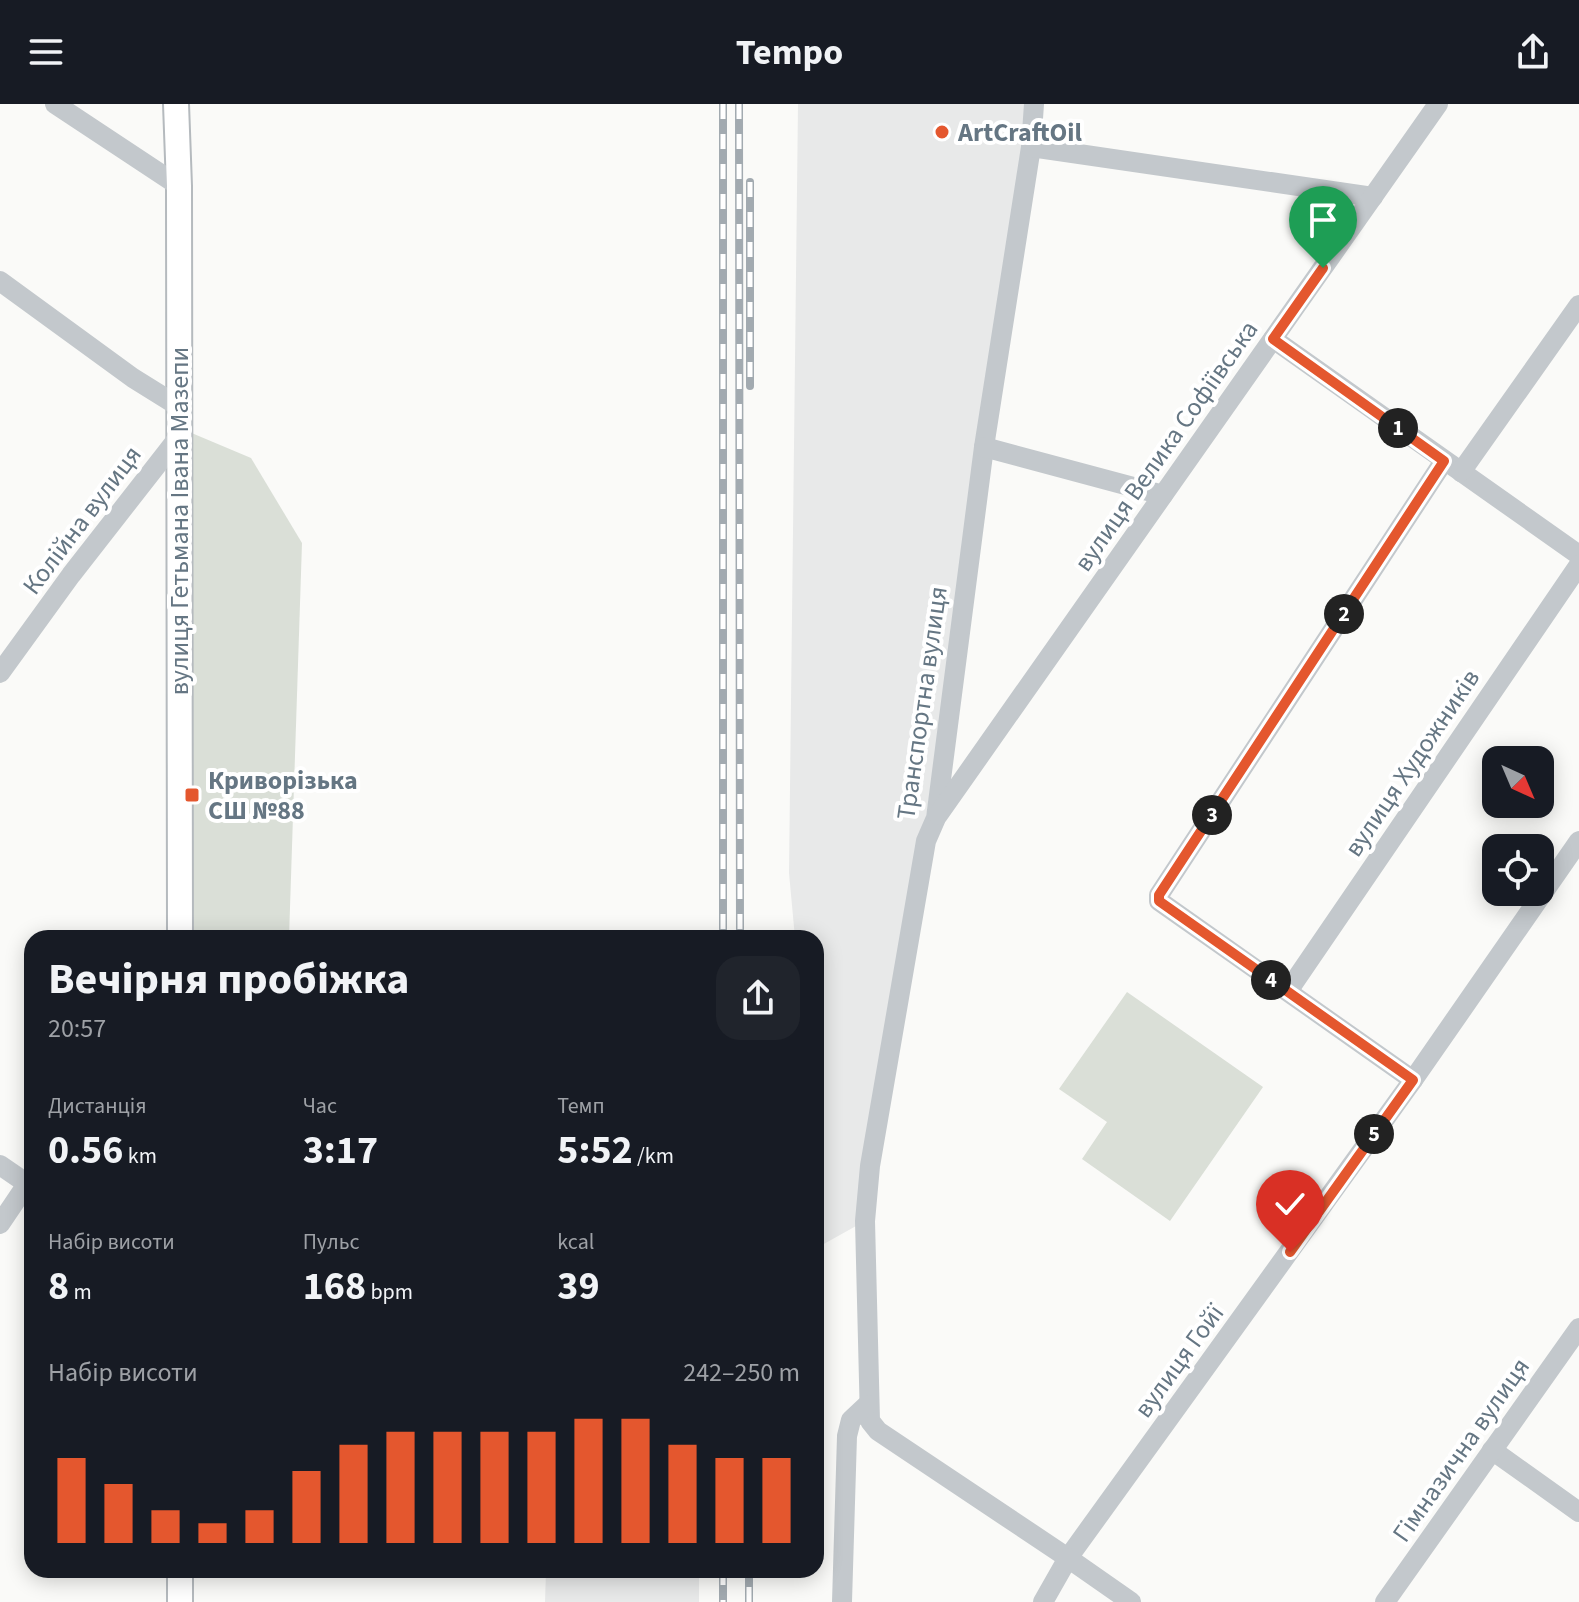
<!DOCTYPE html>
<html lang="uk">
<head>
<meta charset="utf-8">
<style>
  :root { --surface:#171b24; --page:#20242c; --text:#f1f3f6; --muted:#9ea1a6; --accent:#e4572e }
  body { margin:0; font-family:"Source Sans 3",sans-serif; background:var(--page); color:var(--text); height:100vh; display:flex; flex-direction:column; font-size:30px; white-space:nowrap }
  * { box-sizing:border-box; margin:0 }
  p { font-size:26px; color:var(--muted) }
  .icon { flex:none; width:44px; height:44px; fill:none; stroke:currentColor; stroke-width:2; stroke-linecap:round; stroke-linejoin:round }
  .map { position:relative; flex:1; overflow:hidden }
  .side { position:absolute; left:24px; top:826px; width:800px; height:648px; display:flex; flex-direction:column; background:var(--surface); border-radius:24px; box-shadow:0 4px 20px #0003 }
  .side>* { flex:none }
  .needle { width:52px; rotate:136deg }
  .controls { position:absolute; left:1482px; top:642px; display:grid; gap:16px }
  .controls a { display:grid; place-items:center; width:72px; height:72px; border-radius:16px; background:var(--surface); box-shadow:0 4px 20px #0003; font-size:40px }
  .pin { position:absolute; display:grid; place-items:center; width:68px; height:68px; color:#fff; margin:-82px -34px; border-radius:50% 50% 50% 0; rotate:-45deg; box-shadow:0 0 8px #0007 }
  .pin .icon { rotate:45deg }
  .km { position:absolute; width:40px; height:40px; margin:-20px; border-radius:50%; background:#222; color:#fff; font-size:22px; line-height:40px; text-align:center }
  .round { display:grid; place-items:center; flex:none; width:84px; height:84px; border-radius:24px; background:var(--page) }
  .summary { display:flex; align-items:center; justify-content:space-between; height:136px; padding:0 24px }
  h1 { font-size:44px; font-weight:700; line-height:60px }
  .stats { display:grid; grid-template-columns:repeat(3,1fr); gap:12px; height:136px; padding:8px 24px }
  .stats div { display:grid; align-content:center }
  .stats b { font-size:40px; font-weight:700 }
  .stats small { font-size:22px; font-weight:400 }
  .stats p { font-size:22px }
  .chart { height:224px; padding:16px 24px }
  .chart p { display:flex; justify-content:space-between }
  .chart svg { width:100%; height:144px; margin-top:8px; stroke:var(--accent); stroke-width:6 }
  header { display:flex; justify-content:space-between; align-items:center; height:104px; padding:0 24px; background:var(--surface); font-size:36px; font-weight:700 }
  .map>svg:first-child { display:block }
  .built { fill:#e8e9e9 }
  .green { fill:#dadfd7 }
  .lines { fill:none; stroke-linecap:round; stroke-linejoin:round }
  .major-casing { stroke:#b5babe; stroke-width:28 }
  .minor { stroke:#c3c8cc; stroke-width:20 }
  .major { stroke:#fff; stroke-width:24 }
  .rail-casing { stroke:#a2aab0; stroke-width:8 }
  .rail { stroke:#fff; stroke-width:5; stroke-dasharray:15; stroke-linecap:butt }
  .route-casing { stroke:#fff; stroke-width:16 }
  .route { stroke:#e4572e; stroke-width:10 }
  .poi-dot { fill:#e4572e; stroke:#fff; stroke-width:3 }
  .labels { text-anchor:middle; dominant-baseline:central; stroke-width:8; stroke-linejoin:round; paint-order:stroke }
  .poi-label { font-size:26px; font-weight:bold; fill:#657683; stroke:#fff; text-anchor:start }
  .street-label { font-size:26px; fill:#657683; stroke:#fff }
</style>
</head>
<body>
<header><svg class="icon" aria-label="menu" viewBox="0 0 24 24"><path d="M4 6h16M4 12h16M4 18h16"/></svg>Tempo<svg class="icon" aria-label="share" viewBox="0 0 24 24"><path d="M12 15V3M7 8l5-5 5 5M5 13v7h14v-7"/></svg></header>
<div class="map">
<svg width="1579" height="1498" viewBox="0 0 1579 1498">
  <rect width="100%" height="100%" fill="#fafaf8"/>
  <g class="built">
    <polygon points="798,0 1034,0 865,1117 822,1141 816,1071 816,834 795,834 789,769"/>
    <polygon points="546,1466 699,1466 699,1498 545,1498"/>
  </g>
  <g class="green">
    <polygon points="175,322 251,354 302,439 289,834 179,834"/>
    <polygon points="1127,888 1263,983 1170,1117 1082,1055 1107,1018 1059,985"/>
  </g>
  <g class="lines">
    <g class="major-casing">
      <g id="major">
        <polyline points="176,0 179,82 180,834"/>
        <polyline points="180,1498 180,1466"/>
      </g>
    </g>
    <g class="minor">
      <polyline points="55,0 179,82"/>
      <polyline points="1034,0 1031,43 984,343 936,714 926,737 870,1062 865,1117 870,1317 878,1327 1068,1454 1413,976 1579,737"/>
      <polyline points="1031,43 1373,93"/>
      <polyline points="0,177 133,274 178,302"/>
      <polyline points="1273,235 1579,451"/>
      <polyline points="984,343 1163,391"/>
      <polyline points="1461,368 1579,201"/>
      <polyline points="0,569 71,471 178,334"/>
      <polyline points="938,711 1438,0"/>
      <polyline points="1288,887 1579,461"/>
      <polyline points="1413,976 1159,797 1159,791 1444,357"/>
      <polyline points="0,1061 32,1083"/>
      <polyline points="0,1120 27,1080"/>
      <polyline points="1492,1346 1579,1408"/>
      <polyline points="842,1498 847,1332 851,1316 867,1301"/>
      <polyline points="1043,1498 1068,1454 1131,1498"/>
      <polyline points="1385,1498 1579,1224"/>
    </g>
    <use href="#major" class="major"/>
    <g class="rail-casing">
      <g id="rail">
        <polyline points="723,0 723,834"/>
        <polyline points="739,0 740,834"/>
        <polyline points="750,78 750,282"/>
        <polyline points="723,1466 723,1498"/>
        <polyline points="749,1498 749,1466"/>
      </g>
    </g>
    <use href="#rail" class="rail"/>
  </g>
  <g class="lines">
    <g class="route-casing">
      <polyline id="route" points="1290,1148 1413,976 1159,797 1159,791 1444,357 1273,235 1323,164"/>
    </g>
    <use href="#route" class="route"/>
  </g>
  <g class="poi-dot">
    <circle cx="942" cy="28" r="8"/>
    <rect x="184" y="683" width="16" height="16" rx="4"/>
  </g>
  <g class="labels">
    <g class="poi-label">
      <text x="958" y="28">ArtCraftOil</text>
      <text x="208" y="676">Криворізька<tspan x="208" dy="30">СШ №88</tspan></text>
    </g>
    <g class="street-label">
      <text transform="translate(1166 342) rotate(-55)">вулиця Велика Софіївська</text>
      <text transform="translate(82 416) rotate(-53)">Колійна вулиця</text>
      <text transform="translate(179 417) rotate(-90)">вулиця Гетьмана Івана Мазепи</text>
      <text transform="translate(922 599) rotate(-82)">Транспортна вулиця</text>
      <text transform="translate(1412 659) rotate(-56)">вулиця Художників</text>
      <text transform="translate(1179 1257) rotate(-54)">вулиця Гойї</text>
      <text transform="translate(1461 1346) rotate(-55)">Гімназична вулиця</text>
    </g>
  </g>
</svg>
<div class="controls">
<a><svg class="needle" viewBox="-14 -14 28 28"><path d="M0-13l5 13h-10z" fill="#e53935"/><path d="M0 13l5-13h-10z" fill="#9ea1a6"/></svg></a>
<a><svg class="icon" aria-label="locate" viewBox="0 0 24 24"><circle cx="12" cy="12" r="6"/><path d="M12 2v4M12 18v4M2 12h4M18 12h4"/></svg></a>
</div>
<div class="pin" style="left:1323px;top:164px;background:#1e9e55"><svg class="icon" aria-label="arrive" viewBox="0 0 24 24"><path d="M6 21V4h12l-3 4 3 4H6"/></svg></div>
<div class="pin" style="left:1290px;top:1148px;background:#d93025"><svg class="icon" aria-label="check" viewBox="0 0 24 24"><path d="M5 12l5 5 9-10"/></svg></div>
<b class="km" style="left:1398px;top:324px">1</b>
<b class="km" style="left:1344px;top:510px">2</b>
<b class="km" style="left:1212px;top:711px">3</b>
<b class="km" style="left:1271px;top:876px">4</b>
<b class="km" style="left:1374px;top:1030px">5</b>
<section class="side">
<div class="summary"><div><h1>Вечірня пробіжка</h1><p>20:57</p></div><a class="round"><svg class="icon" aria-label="share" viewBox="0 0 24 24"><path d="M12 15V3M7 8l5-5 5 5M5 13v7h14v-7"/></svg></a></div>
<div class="stats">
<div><p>Дистанція</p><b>0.56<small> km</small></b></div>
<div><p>Час</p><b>3:17</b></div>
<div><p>Темп</p><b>5:52<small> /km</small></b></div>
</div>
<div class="stats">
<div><p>Набір висоти</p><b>8<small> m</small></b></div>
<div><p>Пульс</p><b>168<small> bpm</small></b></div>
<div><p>kcal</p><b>39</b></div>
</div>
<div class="chart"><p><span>Набір висоти</span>242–250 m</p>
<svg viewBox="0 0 160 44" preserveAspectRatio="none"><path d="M5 44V18M15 44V26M25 44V34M35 44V38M45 44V34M55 44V22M65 44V14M75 44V10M85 44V10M95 44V10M105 44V10M115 44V6M125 44V6M135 44V14M145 44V18M155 44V18"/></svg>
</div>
</section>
</div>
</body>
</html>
